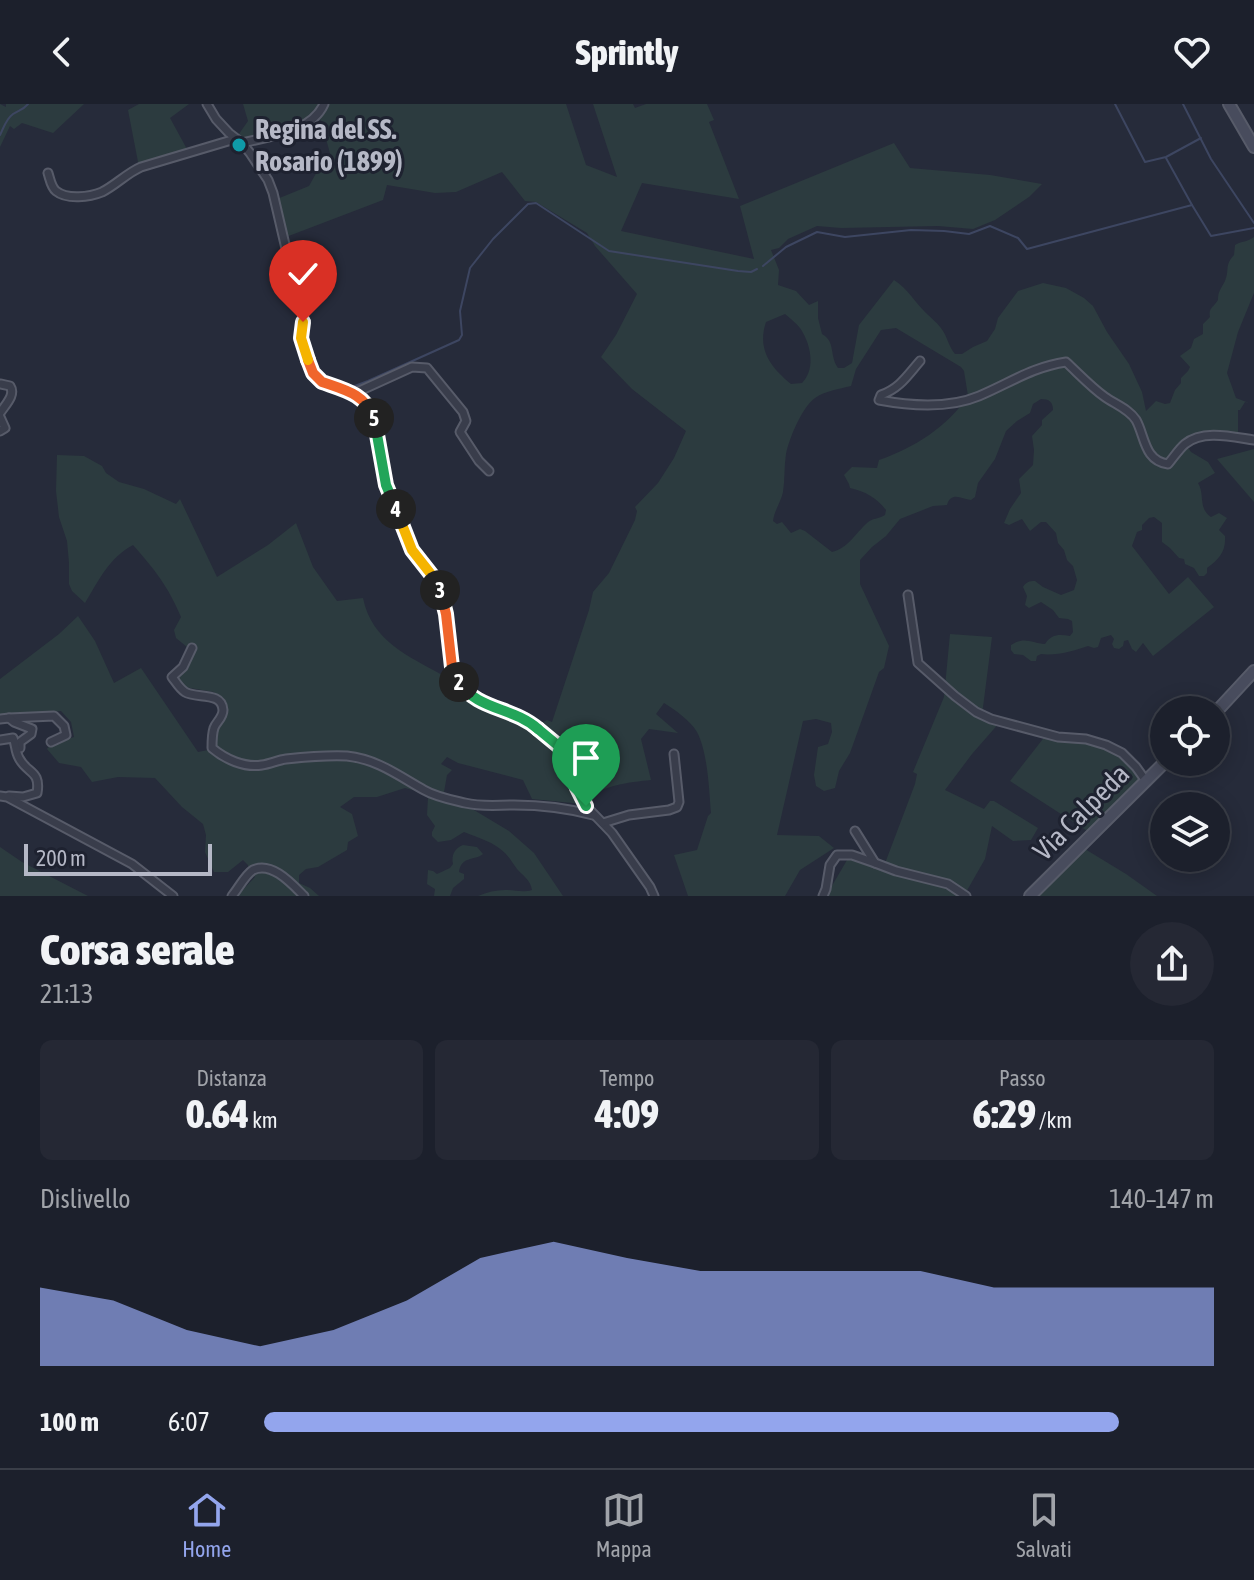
<!DOCTYPE html>
<html lang="it">
<head>
<meta charset="utf-8">
<style>
  :root { --surface:#1c202c; --page:#252834; --text:#f1f3f6; --muted:#a0a3a9; --line:#3a3e48; --accent:#93a5ed }
  body { margin:0; font-family:"Asap Condensed",sans-serif; background:var(--page); color:var(--text); height:100vh; display:flex; flex-direction:column; font-size:30px; white-space:nowrap }
  * { box-sizing:border-box; margin:0 }
  p { font-size:26px; color:var(--muted) }
  .icon { flex:none; width:44px; height:44px; fill:none; stroke:currentColor; stroke-width:2; stroke-linecap:round; stroke-linejoin:round }
  .map { position:relative; height:792px; overflow:hidden }
  .side { display:flex; flex-direction:column; background:var(--surface); flex:1 }
  .side>* { flex:none }
  .controls { position:absolute; left:1150px; top:592px; display:grid; gap:16px }
  .controls a { display:grid; place-items:center; width:80px; height:80px; border-radius:50%; background:var(--surface); box-shadow:0 4px 20px #0003,0 0 0 2px var(--line); font-size:40px }
  .scale { position:absolute; left:24px; bottom:20px; width:188px; box-sizing:border-box; padding-left:8px; border:4px solid #b5b8c6; border-top:0; font-size:22px; line-height:28px; white-space:nowrap; color:#b5b8c6; -webkit-text-stroke:6px #1e2230; paint-order:stroke }
  .pin { position:absolute; display:grid; place-items:center; width:68px; height:68px; color:#fff; margin:-82px -34px; border-radius:50% 50% 50% 0; rotate:-45deg; box-shadow:0 0 8px #0007 }
  .pin .icon { rotate:45deg }
  .km { position:absolute; width:40px; height:40px; margin:-20px; border-radius:50%; background:#222; color:#fff; font-size:22px; line-height:40px; text-align:center }
  .round { display:grid; place-items:center; flex:none; width:84px; height:84px; border-radius:42px; background:var(--page) }
  .head { display:flex; align-items:center; justify-content:space-between; height:136px; padding:0 40px }
  h1 { font-size:44px; font-weight:800; line-height:60px }
  .metrics { display:grid; grid-template-columns:repeat(3,1fr); gap:12px; height:136px; padding:8px 40px }
  .metrics div { display:grid; align-content:center; border-radius:12px; background:var(--page); text-align:center }
  .metrics b { font-size:40px; font-weight:800 }
  .metrics small { font-size:22px; font-weight:400 }
  .metrics p { font-size:22px }
  .chart { height:224px; padding:16px 40px }
  .chart p { display:flex; justify-content:space-between }
  .chart svg { width:100%; height:144px; margin-top:8px; fill:var(--accent); opacity:.7 }
  ul { padding:0 40px; list-style:none; font-size:26px }
  li { display:grid; grid-template-columns:128px 96px 1fr; align-items:center; height:60px }
  li i { height:20px; border-radius:10px; background:var(--accent) }
  header { display:flex; justify-content:space-between; align-items:center; height:104px; padding:0 40px; background:var(--surface); font-size:36px; font-weight:800 }
  .menu { display:flex; justify-content:space-around; align-items:center; height:112px; border-top:2px solid var(--line); background:var(--surface); font-size:22px; color:var(--muted) }
  .menu a { display:grid; justify-items:center; gap:4px }
  .menu .selected { color:var(--accent) }
  .map>svg:first-child { display:block }
  .green { fill:#2c3b3f; fill-rule:evenodd }
  .lines { fill:none; stroke-linecap:round; stroke-linejoin:round }
  .stream { stroke:#3d4661; stroke-width:2 }
  .street-casing { stroke:#575b69; stroke-width:11 }
  .secondary-casing { stroke:#575b69; stroke-width:14 }
  .street { stroke:#393d4b; stroke-width:7 }
  .secondary { stroke:#484c5d; stroke-width:10 }
  .split-1-casing { stroke:#fff; stroke-width:16 }
  .split-2-casing { stroke:#fff; stroke-width:16 }
  .split-3-casing { stroke:#fff; stroke-width:16 }
  .split-4-casing { stroke:#fff; stroke-width:16 }
  .split-5-casing { stroke:#fff; stroke-width:16 }
  .split-6-casing { stroke:#fff; stroke-width:16 }
  .split-7-casing { stroke:#fff; stroke-width:16 }
  .split-1 { stroke:#22a559; stroke-width:10 }
  .split-2 { stroke:#22a559; stroke-width:10 }
  .split-3 { stroke:#f0652b; stroke-width:10 }
  .split-4 { stroke:#f5b400; stroke-width:10 }
  .split-5 { stroke:#22a559; stroke-width:10 }
  .split-6 { stroke:#f0652b; stroke-width:10 }
  .split-7 { stroke:#f5b400; stroke-width:10 }
  .culture-dot { fill:#0f9aa8; stroke:#1e2230; stroke-width:3 }
  .labels { text-anchor:middle; dominant-baseline:central; stroke-width:6; stroke-linejoin:round; paint-order:stroke }
  .poi-label { font-size:28px; font-weight:bold; fill:#b5b8c6; stroke:#1e2230; text-anchor:start }
  .street-label { font-size:28px; fill:#b5b8c6; stroke:#1e2230 }
</style>
</head>
<body>
<header><svg class="icon" aria-label="back" viewBox="0 0 24 24"><path d="M15 5l-7 7 7 7"/></svg>Sprintly<svg class="icon" aria-label="heart" viewBox="0 0 24 24"><path d="M12 20l-8-8c-3-5 5-10 8-4 3-6 11-1 8 4z"/></svg></header>
<div class="map">
<svg width="1254" height="792" viewBox="0 0 1254 792">
  <rect width="100%" height="100%" fill="#262b3a"/>
  <g class="green">
    <polygon points="0,0 6,3 6,0 84,0 53,29 22,19 14,25 10,22 0,43"/>
    <polygon points="139,0 189,0 170,14 188,47 139,63 128,6"/>
    <path d="M 243,0 L 566,0 L 586,61 L 617,73 L 593,0 L 633,0 L 635,4 L 646,0 L 707,0 L 714,16 L 709,18 L 739,95 L 642,79 L 621,127 L 754,155 L 740,102 L 894,39 L 910,64 L 990,71 L 1042,80 L 1029,93 L 995,116 L 973,125 L 938,122 L 841,124 L 817,122 L 788,135 L 779,144 L 771,146 L 779,166 L 778,181 L 796,187 L 809,201 L 818,197 L 818,214 L 822,230 C 836,238 829,251 838,264 L 844,264 L 852,259 L 859,221 L 894,176 C 908,185 914,197 925,208 C 932,215 938,219 943,227 C 948,235 949,243 955,250 L 962,250 L 973,243 L 987,237 L 995,225 L 998,214 L 1018,187 L 1043,179 L 1066,184 L 1084,194 L 1093,202 L 1107,228 L 1129,260 L 1142,288 L 1146,307 L 1156,297 L 1165,300 L 1170,299 L 1175,286 L 1181,279 L 1181,274 L 1188,267 L 1190,263 L 1180,252 L 1191,244 L 1194,235 L 1203,230 L 1203,220 L 1210,213 C 1208,204 1214,203 1218,196 C 1218,187 1221,185 1225,177 C 1230,165 1224,162 1234,151 L 1235,141 C 1241,137 1248,138 1254,133 L 1254,189 L 1238,228 L 1227,269 L 1236,294 L 1249,299 L 1245,298 L 1240,306 L 1238,306 L 1238,330 L 1203,330 L 1187,342 L 1191,348 L 1208,358 L 1215,369 L 1198,379 C 1205,390 1198,405 1211,413 L 1219,409 L 1227,414 L 1219,426 L 1225,432 C 1226,448 1219,455 1207,464 L 1207,469 L 1204,472 L 1199,472 L 1194,464 L 1185,460 L 1184,455 L 1179,454 L 1170,444 L 1162,438 L 1162,419 L 1154,413 L 1149,414 L 1142,421 L 1142,426 L 1137,428 L 1132,442 L 1169,490 L 1188,473 L 1214,503 L 1153,552 L 1143,539 L 1136,548 L 1132,545 L 1128,536 L 1124,537 L 1123,542 L 1119,545 L 1114,544 L 1112,540 L 1114,535 L 1111,531 L 1101,534 L 1098,543 L 1094,544 L 1088,542 C 1074,547 1056,552 1041,550 L 1037,552 L 1036,557 L 1031,557 L 1023,551 L 1014,550 L 1011,546 L 1011,541 C 1024,532 1032,539 1045,540 C 1051,530 1059,530 1070,532 L 1073,528 L 1072,517 L 1068,515 L 1059,514 L 1053,506 L 1041,498 L 1029,504 L 1025,501 L 1027,492 L 1023,483 C 1026,478 1029,477 1035,477 L 1043,483 L 1061,491 L 1074,486 L 1077,476 L 1073,462 L 1067,456 L 1064,446 L 1058,439 L 1056,429 L 1046,418 L 1041,418 L 1030,427 L 1022,415 L 1009,421 L 1004,419 L 1010,405 L 1021,389 L 1019,375 L 1033,361 L 1034,346 L 1032,332 L 1042,321 L 1042,316 L 1053,306 C 1053,298 1049,295 1041,295 L 1033,300 L 1030,309 L 1017,317 L 1006,327 L 995,355 L 978,379 L 975,393 L 971,396 C 962,395 951,387 947,401 L 933,402 L 900,415 L 886,432 L 872,443 L 860,456 L 860,480 L 889,542 L 884,564 L 879,568 L 850,649 L 839,667 L 835,684 L 824,687 L 816,682 L 814,671 L 818,643 L 828,640 L 832,628 L 831,619 L 816,615 L 803,617 L 777,731 L 819,732 L 834,744 L 800,766 L 785,792 L 688,792 L 674,751 L 697,746 L 708,712 L 711,709 C 709,686 708,649 697,628 C 690,616 675,606 664,599 L 656,610 L 678,629 L 649,625 L 641,635 L 651,676 C 631,678 594,682 583,700 L 532,695 L 523,676 L 458,659 L 447,653 L 441,660 L 452,666 L 447,671 L 444,688 L 509,727 L 534,749 L 563,792 L 478,792 C 487,788 496,786 505,786 C 515,786 522,789 532,786 C 530,775 524,773 517,765 C 513,760 510,754 505,749 C 494,738 479,734 464,728 L 451,736 L 438,738 L 432,732 L 432,728 L 435,722 L 427,711 L 428,694 L 420,688 L 405,684 L 377,693 L 354,693 L 340,703 L 352,710 L 358,732 L 348,738 L 347,746 L 318,763 L 306,765 L 299,771 L 299,779 L 310,784 L 319,792 L 237,792 L 255,773 L 248,766 L 248,761 L 243,756 L 228,768 L 214,768 L 205,748 L 206,731 L 203,720 L 182,703 L 155,674 L 118,673 L 92,678 L 81,663 L 59,659 L 47,645 L 50,641 L 74,633 L 71,618 L 61,607 L 0,613 L 0,575 L 59,530 L 78,512 L 95,537 L 114,579 L 141,564 L 198,648 L 208,646 L 217,648 L 213,631 L 223,597 L 214,588 L 184,583 L 179,574 L 187,563 L 193,548 L 176,534 L 174,526 L 181,513 C 168,482 155,466 133,441 C 109,454 99,476 85,499 L 72,487 L 69,480 L 69,459 L 67,437 L 59,413 L 56,387 L 57,351 L 84,352 L 102,362 L 106,369 L 119,378 L 144,385 L 176,400 L 180,395 L 217,473 L 268,441 L 296,419 L 313,463 L 337,497 L 363,494 C 372,538 409,552 444,572 C 456,581 463,596 479,600 C 485,602 492,599 498,600 C 512,601 528,612 538,621 L 547,616 L 552,618 L 589,506 L 593,488 L 609,469 L 635,416 L 637,407 L 635,403 L 658,379 L 674,354 L 686,327 L 632,285 L 601,253 L 616,231 L 637,190 L 595,142 L 587,129 L 536,98 L 525,97 L 502,68 L 456,88 L 435,89 L 387,81 L 383,96 L 286,133 L 277,95 L 309,82 L 319,64 L 332,57 L 321,16 L 243,45 L 234,37 L 248,17 ZM 785,210 C 790,214 796,219 800,224 C 811,240 816,265 802,279 L 791,280 C 770,263 757,245 766,218 ZM 896,224 L 961,263 L 964,267 L 968,292 C 947,323 914,344 879,356 L 877,364 L 852,363 L 844,371 L 849,380 L 850,384 C 866,388 876,393 886,406 L 885,411 C 879,415 872,414 867,419 C 856,429 847,445 832,448 L 805,427 L 800,425 L 791,429 L 782,418 L 777,420 L 773,417 C 774,407 781,398 783,388 C 785,375 784,362 786,350 C 789,335 802,303 815,294 C 825,287 839,285 851,282 L 856,265 L 881,226 Z"/>
    <polygon points="1254,345 1254,398 1217,355"/>
    <polygon points="950,530 992,533 982,611 1000,618 972,650 945,686 984,705 990,697 994,697 1038,724 1031,736 1013,737 992,722 985,755 965,790 968,792 826,792 850,751 884,762 915,680 917,670 913,668 944,593"/>
    <polygon points="1046,631 1086,635 1115,647 1147,677 1092,730 1010,677"/>
    <path d="M 463,741 L 477,743 L 483,750 C 474,757 461,752 459,768 L 464,770 L 464,775 L 453,784 L 450,792 L 434,792 L 435,785 L 427,780 L 428,766 L 433,767 L 437,770 L 450,764 L 453,760 C 451,751 455,744 463,741 Z"/>
    <polygon points="1080,742 1126,770 1157,792 1029,792"/>
    <polygon points="0,743 22,758 88,792 0,792"/>
  </g>
  <g class="lines">
    <g class="stream">
      <polyline points="1115,0 1145,58 1166,53 1201,34"/>
      <polyline points="1183,0 1211,55 1254,119"/>
      <path d="M 0,31 C 4,23 6,15 13,10 C 19,6 23,6 28,0"/>
      <polyline points="1166,54 1192,101"/>
      <polyline points="763,162 786,143 817,128 845,133 911,126 944,127 969,130 990,122 1018,134 1027,145 1192,101 1211,132 1254,124"/>
      <polyline points="340,281 352,283 368,277 459,236 462,231 460,207 470,164 493,135 528,100 536,99 609,147 738,167 751,168 757,165"/>
    </g>
    <g class="street-casing">
      <g id="street">
        <polyline points="207,0 216,15 229,29 242,39 250,49 268,76 273,89 287,149 303,194 304,209 301,234 313,269 322,278 355,289 363,295 373,310 377,326 386,381 412,446 434,474 444,497 452,563 457,576 469,590 479,597 526,614 561,644 566,651 577,684 586,702 612,729 650,783 654,792"/>
        <path d="M 242,39 C 270,32 311,29 324,0"/>
        <path d="M 48,69 C 50,75 51,83 56,87 C 67,96 90,93 102,88 C 116,81 127,69 141,63 L 235,35"/>
        <path d="M 920,257 C 907,272 900,284 881,291 L 879,296 C 911,302 948,305 979,292 C 1010,279 1032,263 1066,258 C 1078,269 1091,283 1105,293 C 1115,300 1129,305 1136,316 C 1145,332 1144,357 1168,360 C 1174,353 1179,345 1185,340 C 1203,325 1233,333 1254,336"/>
        <polyline points="355,289 412,263 427,264 463,308 466,317 460,328 479,357 489,367"/>
        <path d="M 0,309 C 5,301 16,291 10,282 L 1,280"/>
        <polyline points="0,313 5,324 0,327"/>
        <polyline points="908,491 918,559 955,592 976,608 991,615 1058,633 1086,635 1106,641 1122,649 1136,663 1146,677"/>
        <path d="M 192,544 L 183,563 L 172,573 C 176,578 179,584 185,588 C 196,595 222,587 223,606 C 223,614 216,618 214,624 C 212,630 212,638 212,644 C 225,655 244,664 262,661 C 270,660 278,656 286,655 C 305,653 327,651 347,652 C 377,655 399,672 424,686 C 436,693 452,696 465,699 C 482,703 497,701 514,701 C 541,701 567,704 593,711"/>
        <polyline points="9,614 54,612 64,622 66,631 51,638"/>
        <polyline points="0,615 9,614 14,618 32,625 31,630 20,638 20,644"/>
        <path d="M 0,636 L 13,634 C 16,640 15,647 19,654 C 27,670 41,666 37,689 L 23,693 L 9,692"/>
        <polyline points="0,692 7,693 132,760 173,792"/>
        <polyline points="603,719 629,711 669,706 677,703 679,698 674,650"/>
        <polyline points="855,727 875,759 896,767 948,780 966,792"/>
        <path d="M 232,792 C 238,785 245,771 253,766 C 272,757 292,780 304,792"/>
        <polyline points="823,792 826,785 830,761 837,751 852,751 875,759"/>
      </g>
    </g>
    <g class="secondary-casing">
      <g id="secondary">
        <polyline points="1229,0 1254,43"/>
        <polyline points="1216,608 1254,567"/>
        <polyline points="1030,792 1165,658"/>
      </g>
    </g>
    <use href="#street" class="street"/>
    <use href="#secondary" class="secondary"/>
  </g>
  <g class="lines">
    <g class="split-1-casing">
      <polyline id="split-1" points="538,625 561,644 566,651 577,684 586,702"/>
    </g>
    <g class="split-2-casing">
      <path id="split-2" d="M 459,578 C 477,606 513,603 538,625"/>
    </g>
    <g class="split-3-casing">
      <polyline id="split-3" points="440,486 446,510 452,563 459,578"/>
    </g>
    <g class="split-4-casing">
      <polyline id="split-4" points="396,405 412,446 434,474 440,486"/>
    </g>
    <g class="split-5-casing">
      <polyline id="split-5" points="374,314 386,381 396,405"/>
    </g>
    <g class="split-6-casing">
      <path id="split-6" d="M 308,256 L 313,269 L 322,278 C 345,286 365,290 374,314"/>
    </g>
    <g class="split-7-casing">
      <polyline id="split-7" points="303,218 301,234 308,256"/>
    </g>
    <use href="#split-1" class="split-1"/>
    <use href="#split-2" class="split-2"/>
    <use href="#split-3" class="split-3"/>
    <use href="#split-4" class="split-4"/>
    <use href="#split-5" class="split-5"/>
    <use href="#split-6" class="split-6"/>
    <use href="#split-7" class="split-7"/>
  </g>
  <circle class="culture-dot" cx="239" cy="41" r="8"/>
  <g class="labels">
    <g class="poi-label">
      <text x="255" y="25">Regina del SS.<tspan x="255" dy="32">Rosario (1899)</tspan></text>
    </g>
    <g class="street-label">
      <text transform="translate(1081 708) rotate(-45)">Via Calpeda</text>
    </g>
  </g>
</svg>
<div class="controls">
<a><svg class="icon" aria-label="locate" viewBox="0 0 24 24"><circle cx="12" cy="12" r="6"/><path d="M12 2v4M12 18v4M2 12h4M18 12h4"/></svg></a>
<a><svg class="icon" aria-label="layers" viewBox="0 0 24 24"><path d="M12 4l9 5-9 5-9-5zM3 14l9 5 9-5"/></svg></a>
</div>
<div class="scale">200 m</div>
<div class="pin" style="left:586px;top:702px;background:#1e9e55"><svg class="icon" aria-label="arrive" viewBox="0 0 24 24"><path d="M6 21V4h12l-3 4 3 4H6"/></svg></div>
<div class="pin" style="left:303px;top:218px;background:#d93025"><svg class="icon" aria-label="check" viewBox="0 0 24 24"><path d="M5 12l5 5 9-10"/></svg></div>
<b class="km" style="left:459px;top:578px">2</b>
<b class="km" style="left:440px;top:486px">3</b>
<b class="km" style="left:396px;top:405px">4</b>
<b class="km" style="left:374px;top:314px">5</b>
</div>
<section class="side">
<div class="head"><div><h1>Corsa serale</h1><p>21:13</p></div><a class="round"><svg class="icon" aria-label="share" viewBox="0 0 24 24"><path d="M12 15V3M7 8l5-5 5 5M5 13v7h14v-7"/></svg></a></div>
<div class="metrics">
<div><p>Distanza</p><b>0.64<small> km</small></b></div>
<div><p>Tempo</p><b>4:09</b></div>
<div><p>Passo</p><b>6:29<small> /km</small></b></div>
</div>
<div class="chart"><p><span>Dislivello</span>140–147 m</p>
<svg viewBox="0 0 160 44" preserveAspectRatio="none"><path d="M0 44V20L10 24L20 33L30 38L40 33L50 24L60 11L70 6L80 11L90 15L100 15L110 15L120 15L130 20L140 20L150 20L160 20V44z"/></svg>
</div>
<ul>
<li><b>100 m</b>6:07<i style="width:90%"></i></li>
</ul>
</section>
<nav class="menu">
<a class="selected"><svg class="icon" aria-label="home" viewBox="0 0 24 24"><path d="M3 11l9-7 9 7M6 9v11h12V9"/></svg>Home</a>
<a><svg class="icon" aria-label="map" viewBox="0 0 24 24"><path d="M3 6l6-2 6 2 6-2v14l-6 2-6-2-6 2zM9 4v14M15 6v14"/></svg>Mappa</a>
<a><svg class="icon" aria-label="saved" viewBox="0 0 24 24"><path d="M7 4h10v16l-5-4-5 4z"/></svg>Salvati</a>
</nav>
</body>
</html>
